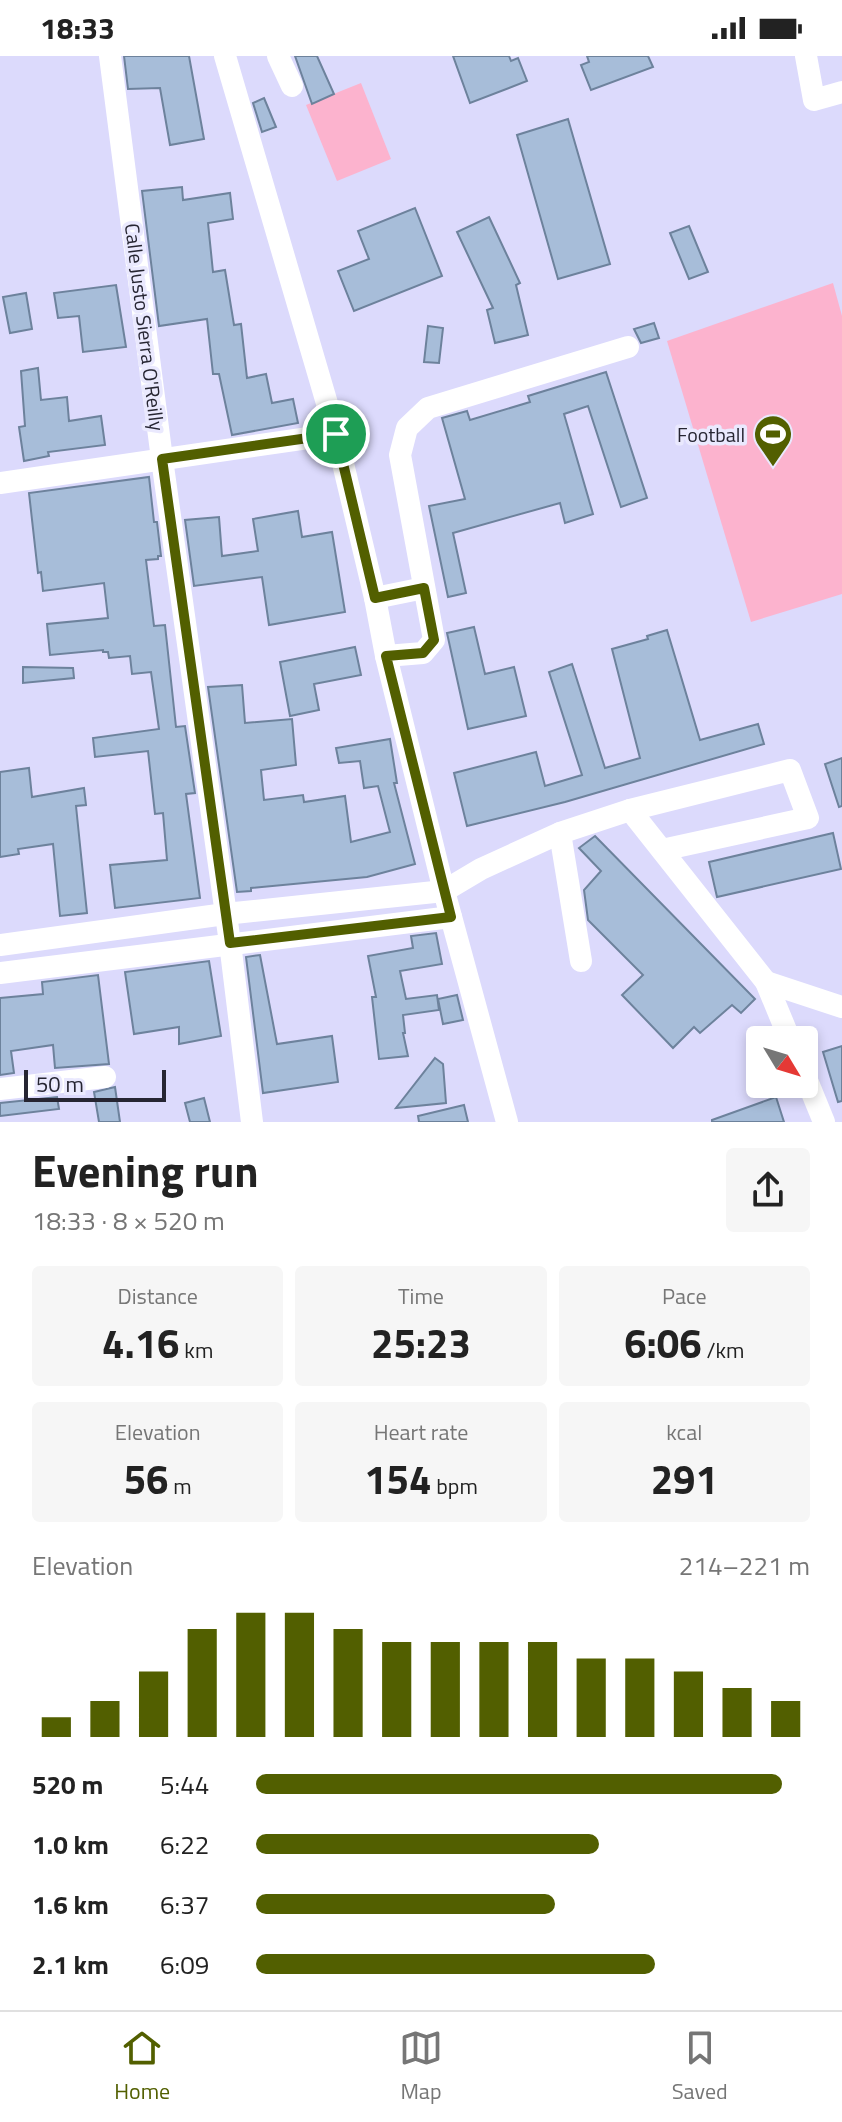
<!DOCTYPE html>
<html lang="en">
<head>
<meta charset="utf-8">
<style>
  :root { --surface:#fff; --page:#f6f6f6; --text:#222; --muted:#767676; --line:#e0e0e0; --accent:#525f00 }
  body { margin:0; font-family:"Titillium Web",sans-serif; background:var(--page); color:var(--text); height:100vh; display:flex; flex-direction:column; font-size:30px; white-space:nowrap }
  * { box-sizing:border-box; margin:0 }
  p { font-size:26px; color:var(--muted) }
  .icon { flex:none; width:44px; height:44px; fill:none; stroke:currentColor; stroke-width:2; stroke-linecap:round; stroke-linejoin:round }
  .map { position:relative; height:1066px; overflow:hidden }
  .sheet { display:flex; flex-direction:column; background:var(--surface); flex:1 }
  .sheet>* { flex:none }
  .needle { width:52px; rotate:128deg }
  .controls { position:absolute; left:746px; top:970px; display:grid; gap:16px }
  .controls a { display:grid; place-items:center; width:72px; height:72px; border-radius:8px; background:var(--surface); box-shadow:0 4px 12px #0003; font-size:40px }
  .scale { position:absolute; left:24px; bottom:20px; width:142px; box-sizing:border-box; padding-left:8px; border:4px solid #262532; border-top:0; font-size:22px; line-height:28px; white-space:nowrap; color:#262532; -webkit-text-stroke:6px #eae9fe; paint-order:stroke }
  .pin { position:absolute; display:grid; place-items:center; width:68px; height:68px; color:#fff; margin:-34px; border:4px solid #fff; border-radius:50%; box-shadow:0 2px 8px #0007 }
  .round { display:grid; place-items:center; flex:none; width:84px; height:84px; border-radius:8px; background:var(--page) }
  .head { display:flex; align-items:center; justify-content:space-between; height:136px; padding:0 32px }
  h1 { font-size:44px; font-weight:700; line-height:60px }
  .metrics { display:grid; grid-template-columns:repeat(3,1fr); gap:12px; height:136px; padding:8px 32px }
  .metrics div { display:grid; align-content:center; border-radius:8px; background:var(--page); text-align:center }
  .metrics b { font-size:40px; font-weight:700 }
  .metrics small { font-size:22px; font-weight:400 }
  .metrics p { font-size:22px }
  .chart { height:224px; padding:16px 32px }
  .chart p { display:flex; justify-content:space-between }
  .chart svg { width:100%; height:144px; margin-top:8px; stroke:var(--accent); stroke-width:6 }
  ul { padding:0 32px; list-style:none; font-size:26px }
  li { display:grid; grid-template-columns:128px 96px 1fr; align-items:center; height:60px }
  li i { height:20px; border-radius:10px; background:var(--accent) }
  .status { display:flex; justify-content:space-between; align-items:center; height:56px; padding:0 40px; background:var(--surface); direction:ltr }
  .status svg { height:22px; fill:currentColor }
  .dock { display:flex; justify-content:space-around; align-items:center; height:112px; border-top:2px solid var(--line); background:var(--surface); font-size:22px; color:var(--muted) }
  .dock a { display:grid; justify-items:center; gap:4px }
  .dock .selected { color:var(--accent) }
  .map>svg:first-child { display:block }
  .green { fill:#fcb3ce }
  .building { fill:#a7bdd9; stroke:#6d829c; stroke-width:2 }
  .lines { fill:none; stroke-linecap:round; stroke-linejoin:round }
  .minor { stroke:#fff; stroke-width:22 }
  .route-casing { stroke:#fff; stroke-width:16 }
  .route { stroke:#525f00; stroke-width:10 }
  .labels { text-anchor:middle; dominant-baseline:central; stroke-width:7; stroke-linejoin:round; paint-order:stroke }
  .street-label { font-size:20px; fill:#262532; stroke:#eae9fe }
  .poi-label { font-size:20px; fill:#262532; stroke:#eae9fe; text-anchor:end }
</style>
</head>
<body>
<div class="status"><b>18:33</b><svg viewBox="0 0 49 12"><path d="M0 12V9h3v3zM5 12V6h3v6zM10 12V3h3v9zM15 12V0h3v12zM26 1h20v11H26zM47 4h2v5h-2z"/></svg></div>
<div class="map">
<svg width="842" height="1066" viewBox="0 0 842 1066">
  <rect width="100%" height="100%" fill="#dcdafc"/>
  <g class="green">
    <polygon points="361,27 391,103 337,125 306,49"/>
    <polygon points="833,227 842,260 842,538 751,566 667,285"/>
  </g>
  <g class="building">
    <polygon points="124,0 189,0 204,83 170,89 160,32 128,33"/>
    <polygon points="295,0 317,0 334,38 312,48"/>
    <polygon points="453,0 509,0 511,5 518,2 527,25 470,47"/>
    <polygon points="587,0 648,0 653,11 591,34 581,9 589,6"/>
    <polygon points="264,42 276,71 262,76 253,47"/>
    <polygon points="568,63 610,208 558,223 517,79"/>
    <polygon points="182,131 183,144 230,137 233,163 208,167 213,216 225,214 234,269 241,268 247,322 266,318 272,347 293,343 298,367 232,379 219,318 213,318 207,263 159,270 142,135"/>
    <polygon points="415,152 442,220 354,255 338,215 369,203 358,175"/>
    <polygon points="489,161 520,227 516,229 528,279 495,287 487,254 493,252 457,176"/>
    <polygon points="689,170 708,216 689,223 670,177"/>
    <polygon points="116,229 126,291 83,296 79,260 58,262 54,237"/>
    <polygon points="26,237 32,273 10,277 3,241"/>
    <polygon points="654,267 659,282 641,287 634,273"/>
    <polygon points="428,270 443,272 439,307 424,306"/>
    <polygon points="38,312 41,344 67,341 69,365 101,360 105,389 48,396 49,400 24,405 19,371 25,370 21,315"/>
    <polygon points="606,316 647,442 621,451 588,350 564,358 593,458 565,467 560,447 453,477 466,537 448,541 429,450 465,443 442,362 467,355 470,364 530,346 528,340"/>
    <polygon points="149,421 154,466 157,466 161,500 158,500 158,503 146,504 154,570 165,569 176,671 185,670 195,737 186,738 200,842 115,852 110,809 167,804 163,757 155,758 148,695 95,701 93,682 159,673 151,616 132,618 130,600 109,602 108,596 103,596 103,594 50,599 47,568 108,562 104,527 43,535 41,516 38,517 29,437"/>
    <polygon points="298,455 302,481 332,476 345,556 269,569 262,521 194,530 185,464 219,461 222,500 258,495 253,463"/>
    <polygon points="474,571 485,618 514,611 526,660 468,673 447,577"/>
    <polygon points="667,574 700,684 758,668 764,688 565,746 467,770 454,717 536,696 545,730 582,719 549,616 572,608 605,712 640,702 612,593 648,583 647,580"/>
    <polygon points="355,591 361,619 314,628 319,654 290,660 280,606"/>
    <polygon points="23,611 73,612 74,622 23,627"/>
    <polygon points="242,629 245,667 292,663 296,709 261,714 264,744 303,739 304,746 345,740 351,786 390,776 378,730 364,732 360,705 339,707 336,692 390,683 397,727 394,727 415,808 367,821 251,832 251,835 237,836 208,631"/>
    <polygon points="842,702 842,750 839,751 825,708"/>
    <polygon points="29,712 32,741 84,732 86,749 76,750 87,857 60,860 53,788 18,793 19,798 0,801 0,716"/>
    <polygon points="833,777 841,813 717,841 709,806"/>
    <polygon points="595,780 755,943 741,957 732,949 700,977 694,971 673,992 622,939 643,919 588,864 584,834 601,815 579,792"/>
    <polygon points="436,877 442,908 400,915 406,943 437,939 439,954 403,959 405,977 403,977 408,1000 379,1003 372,941 376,941 368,900 413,892 411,880"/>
    <polygon points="260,899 277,988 332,980 338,1026 263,1037 246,901"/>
    <polygon points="209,905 221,980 179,988 179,971 134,978 125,916"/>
    <polygon points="98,919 109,1008 55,1012 53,989 11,995 14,1017 0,1019 0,942 43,938 42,926"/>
    <polygon points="457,939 463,964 443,968 438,943"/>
    <polygon points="842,990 842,1045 838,1046 823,996"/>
    <polygon points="435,1002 443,1008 446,1047 396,1052"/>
    <polygon points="115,1031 120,1066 99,1066 94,1036"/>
    <polygon points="57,1041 59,1053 0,1060 0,1047"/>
    <polygon points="776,1041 784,1066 712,1066 712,1064"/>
    <polygon points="204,1042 210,1066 190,1066 185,1047"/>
    <polygon points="464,1049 468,1066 419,1066 418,1060"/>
  </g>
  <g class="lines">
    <g class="minor">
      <polyline points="110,0 162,403 230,887 252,1066"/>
      <polyline points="225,0 336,378 375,542 386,600 444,835 507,1066"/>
      <polyline points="278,0 292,30"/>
      <polyline points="806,0 814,44 842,36"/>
      <polyline points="0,427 336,378"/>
      <polyline points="375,542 424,532"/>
      <polyline points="386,600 423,597 434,584 400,399 407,372 428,352 628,291"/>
      <polyline points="630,754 766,926 790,984"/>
      <polyline points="560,777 581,905"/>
      <polyline points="0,889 225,858 444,835 481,813 560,777 630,754 790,714 808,762 662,794"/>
      <polyline points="0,917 451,861"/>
      <polyline points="766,926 842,951"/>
      <polyline points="804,1017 824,1066"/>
      <polyline points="0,1033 105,1021"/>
    </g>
  </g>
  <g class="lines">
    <g class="route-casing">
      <polygon id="route" points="336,378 375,542 424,532 434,584 423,597 386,600 451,861 230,887 162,403"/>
    </g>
    <use href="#route" class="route"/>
  </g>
  <defs>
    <g id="stadium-pin" transform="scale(2)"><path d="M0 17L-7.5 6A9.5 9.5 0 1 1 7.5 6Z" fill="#525f00" stroke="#eae9fe"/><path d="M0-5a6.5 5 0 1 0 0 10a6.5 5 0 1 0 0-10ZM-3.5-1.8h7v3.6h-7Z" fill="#fff"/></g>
  </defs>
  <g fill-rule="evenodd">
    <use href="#stadium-pin" x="773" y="378"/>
  </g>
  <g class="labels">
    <g class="street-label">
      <text transform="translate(145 271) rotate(83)">Calle Justo Sierra O'Reilly</text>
    </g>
    <g class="poi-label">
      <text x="745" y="378">Football</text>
    </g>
  </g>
</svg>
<div class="controls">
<a><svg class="needle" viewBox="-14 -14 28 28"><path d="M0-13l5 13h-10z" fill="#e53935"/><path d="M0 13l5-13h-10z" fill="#767676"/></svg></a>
</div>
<div class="scale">50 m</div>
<div class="pin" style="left:336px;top:378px;background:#1e9e55"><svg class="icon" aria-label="arrive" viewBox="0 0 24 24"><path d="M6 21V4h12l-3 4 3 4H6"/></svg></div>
</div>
<section class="sheet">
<div class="head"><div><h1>Evening run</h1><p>18:33 · 8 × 520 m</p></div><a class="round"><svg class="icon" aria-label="share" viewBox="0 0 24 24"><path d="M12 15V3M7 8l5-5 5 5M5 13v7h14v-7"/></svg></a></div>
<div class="metrics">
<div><p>Distance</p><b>4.16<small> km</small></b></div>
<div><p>Time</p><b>25:23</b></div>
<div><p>Pace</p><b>6:06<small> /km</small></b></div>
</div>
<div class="metrics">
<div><p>Elevation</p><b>56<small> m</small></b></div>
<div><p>Heart rate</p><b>154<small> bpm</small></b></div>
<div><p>kcal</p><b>291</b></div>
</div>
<div class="chart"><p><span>Elevation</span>214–221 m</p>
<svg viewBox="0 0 160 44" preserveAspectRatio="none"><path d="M5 44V38M15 44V33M25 44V24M35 44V11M45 44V6M55 44V6M65 44V11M75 44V15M85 44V15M95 44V15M105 44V15M115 44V20M125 44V20M135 44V24M145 44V29M155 44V33"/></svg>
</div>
<ul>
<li><b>520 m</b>5:44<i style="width:95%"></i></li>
<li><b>1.0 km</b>6:22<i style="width:62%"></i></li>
<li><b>1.6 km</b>6:37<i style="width:54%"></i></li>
<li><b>2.1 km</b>6:09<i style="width:72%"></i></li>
</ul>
</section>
<nav class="dock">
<a class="selected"><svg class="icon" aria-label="home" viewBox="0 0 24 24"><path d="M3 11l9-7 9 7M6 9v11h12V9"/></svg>Home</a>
<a><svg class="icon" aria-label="map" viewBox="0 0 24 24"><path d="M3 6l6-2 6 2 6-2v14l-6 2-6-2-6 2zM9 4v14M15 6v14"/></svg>Map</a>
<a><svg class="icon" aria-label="saved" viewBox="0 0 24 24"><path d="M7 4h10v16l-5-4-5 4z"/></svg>Saved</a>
</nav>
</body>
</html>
